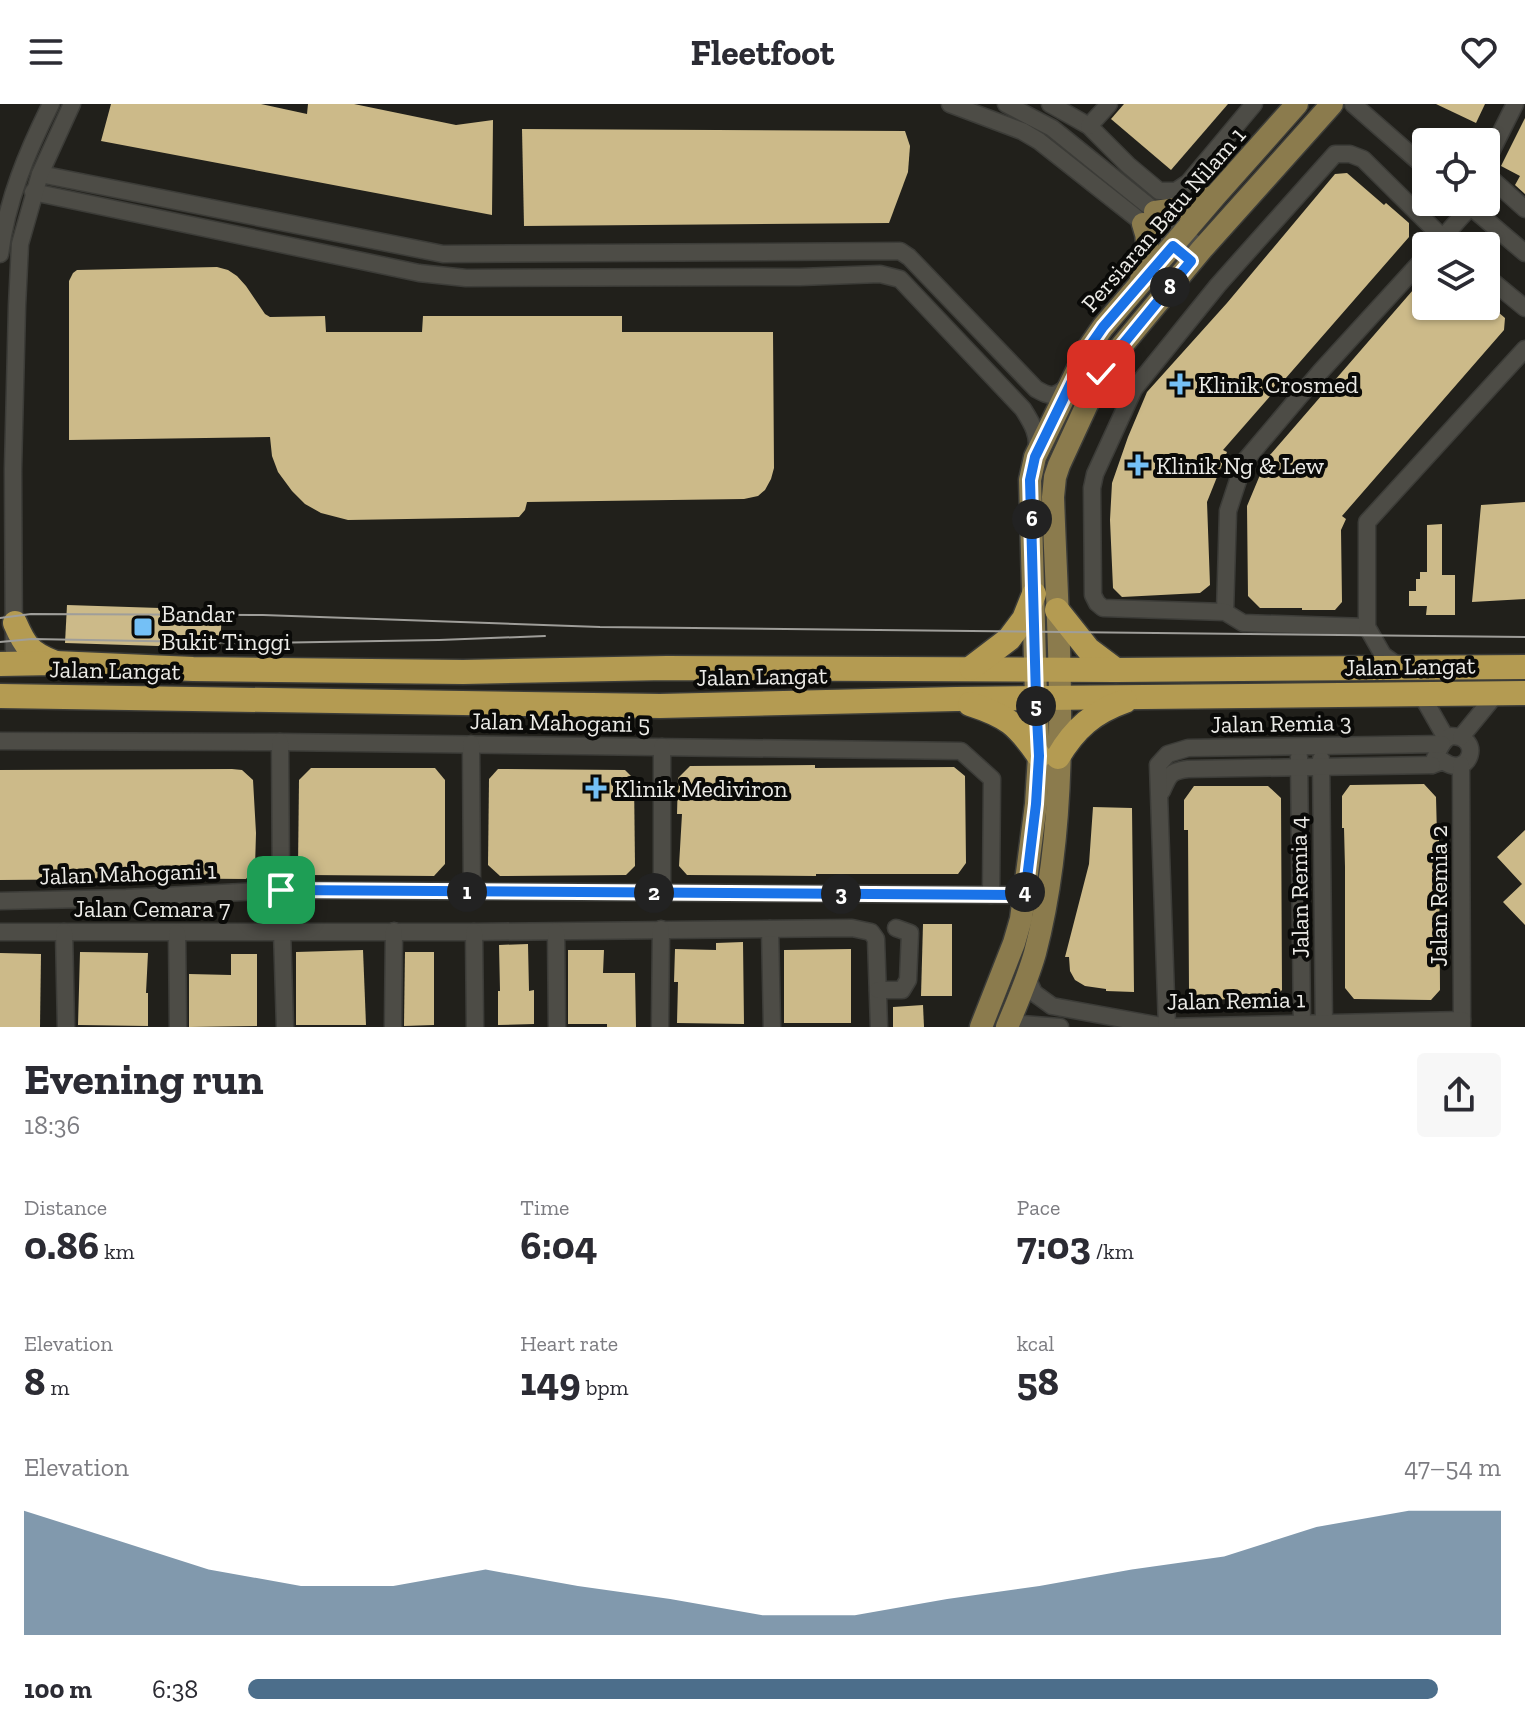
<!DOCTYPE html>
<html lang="en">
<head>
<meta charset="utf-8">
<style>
  :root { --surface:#fff; --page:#f7f7f7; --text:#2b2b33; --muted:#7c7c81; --accent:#4c6e8b }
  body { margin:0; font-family:"Zilla Slab",serif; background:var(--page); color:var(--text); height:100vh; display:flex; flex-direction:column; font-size:30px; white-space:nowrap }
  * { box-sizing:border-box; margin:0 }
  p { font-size:26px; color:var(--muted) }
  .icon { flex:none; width:44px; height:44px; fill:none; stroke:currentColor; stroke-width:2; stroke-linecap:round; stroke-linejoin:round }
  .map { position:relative; height:923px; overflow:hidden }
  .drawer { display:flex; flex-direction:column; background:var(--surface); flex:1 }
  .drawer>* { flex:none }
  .buttons { position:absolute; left:1412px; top:24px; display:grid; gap:16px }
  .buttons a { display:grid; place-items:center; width:88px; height:88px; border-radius:8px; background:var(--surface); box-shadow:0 2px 6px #0004; font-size:40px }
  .pin { position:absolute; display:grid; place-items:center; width:68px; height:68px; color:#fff; margin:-34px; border-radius:16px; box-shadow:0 4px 12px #0006 }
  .km { position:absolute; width:40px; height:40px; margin:-20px; border-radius:50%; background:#222; color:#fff; font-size:22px; line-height:40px; text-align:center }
  .round { display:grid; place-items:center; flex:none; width:84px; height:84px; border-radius:8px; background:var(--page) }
  .overview { display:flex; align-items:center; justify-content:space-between; height:136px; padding:0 24px }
  h1 { font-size:44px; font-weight:700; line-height:60px }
  .figures { display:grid; grid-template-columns:repeat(3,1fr); gap:12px; height:136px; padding:8px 24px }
  .figures div { display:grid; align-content:center }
  .figures b { font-size:40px; font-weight:700 }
  .figures small { font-size:22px; font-weight:400 }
  .figures p { font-size:22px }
  .chart { height:224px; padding:16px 24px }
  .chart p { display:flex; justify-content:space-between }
  .chart svg { width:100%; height:144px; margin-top:8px; fill:var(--accent); opacity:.7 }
  ul { padding:0 24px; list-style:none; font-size:26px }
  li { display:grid; grid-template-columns:128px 96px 1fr; align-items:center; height:60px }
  li i { height:20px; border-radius:10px; background:var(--accent) }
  header { display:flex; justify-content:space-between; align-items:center; height:104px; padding:0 24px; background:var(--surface); font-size:36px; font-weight:700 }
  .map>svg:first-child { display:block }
  .building { fill:#ccba89 }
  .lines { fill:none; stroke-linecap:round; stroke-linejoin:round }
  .minor-casing { stroke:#3c3c38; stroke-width:19 }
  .major-casing { stroke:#3c3c38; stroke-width:25 }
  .highway-casing { stroke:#3c3c38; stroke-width:27 }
  .minor { stroke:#4d4c46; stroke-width:16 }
  .major { stroke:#8b7b4d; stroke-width:22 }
  .highway { stroke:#b49b52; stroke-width:24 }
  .tram { stroke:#9f9e9a; stroke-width:2 }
  .route-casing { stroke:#fff; stroke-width:16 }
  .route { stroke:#1a73e8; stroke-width:10 }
  .poi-dot { fill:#74c0f6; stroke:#0a0a08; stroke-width:3 }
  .labels { text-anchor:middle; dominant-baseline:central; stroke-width:8; stroke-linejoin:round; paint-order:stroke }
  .street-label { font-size:24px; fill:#ecebe7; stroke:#0a0a08 }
  .poi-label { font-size:24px; fill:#ecebe7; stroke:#0a0a08; text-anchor:start }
</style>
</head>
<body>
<header><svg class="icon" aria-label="menu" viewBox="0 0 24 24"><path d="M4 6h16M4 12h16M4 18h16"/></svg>Fleetfoot<svg class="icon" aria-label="heart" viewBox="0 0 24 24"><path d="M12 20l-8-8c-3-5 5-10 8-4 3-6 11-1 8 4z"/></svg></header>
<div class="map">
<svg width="1525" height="923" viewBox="0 0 1525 923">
  <rect width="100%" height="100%" fill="#21201b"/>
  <g class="building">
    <polygon points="111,0 261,0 307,10 308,0 354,0 456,21 493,16 492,111 101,37"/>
    <polygon points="1124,0 1228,0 1171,66 1111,15"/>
    <polygon points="1436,0 1485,0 1476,19"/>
    <polygon points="1525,14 1525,90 1515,81 1520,72 1501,62"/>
    <polygon points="522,25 905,27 910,42 908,68 889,119 524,122"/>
    <polygon points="1347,69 1384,101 1386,99 1409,119 1409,133 1223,346 1227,348 1207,398 1210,481 1200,489 1122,493 1113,484 1110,416 1112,379 1128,333 1147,288 1227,199 1335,70"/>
    <polygon points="217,163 228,166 237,172 246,182 265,210 270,213 325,212 326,228 422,228 423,212 622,212 622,228 773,228 774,364 771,375 765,386 758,392 744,395 527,398 525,406 519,413 348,416 321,409 305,400 292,387 278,368 272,352 270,333 69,336 69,177 73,169 77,166"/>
    <polygon points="1426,171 1426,202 1491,202 1505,214 1504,226 1342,412 1346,415 1341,426 1342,498 1335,506 1302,506 1302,504 1260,504 1248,492 1247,402 1265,359 1263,359"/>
    <polygon points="1525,398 1525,495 1472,498 1481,401"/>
    <polygon points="1442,420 1442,471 1455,471 1455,511 1426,511 1427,502 1409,502 1409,487 1416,487 1416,475 1420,475 1420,468 1427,468 1427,421"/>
    <polygon points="67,501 222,506 220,544 65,539"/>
    <polygon points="815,661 815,664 954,663 965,672 966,759 958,770 816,770 816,772 687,771 679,762 682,710 677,710 678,674 690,662"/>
    <polygon points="311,664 435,664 445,676 445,760 434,772 307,771 298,763 299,676"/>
    <polygon points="232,665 242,666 253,676 256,729 255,763 246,775 118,774 118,775 0,776 0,666"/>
    <polygon points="498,665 625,666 634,675 635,762 626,771 500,772 488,761 489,675"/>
    <polygon points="1424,680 1436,693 1437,732 1439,732 1440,886 1431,896 1354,895 1345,884 1345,763 1344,724 1342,724 1342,692 1350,681"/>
    <polygon points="1194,682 1268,682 1281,694 1282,886 1274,894 1198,896 1189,886 1188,726 1184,726 1184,696"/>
    <polygon points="1093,703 1132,704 1134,888 1106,887 1106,885 1085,882 1075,876 1070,867 1069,853 1065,853 1089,760"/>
    <polygon points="1525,726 1525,821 1503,798 1522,780 1497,753"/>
    <polygon points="923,820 952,820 952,892 921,892"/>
    <polygon points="743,838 744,920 677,919 678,878 674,878 675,845 716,846 716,839"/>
    <polygon points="528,840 529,887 534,886 534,920 498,921 498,887 500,887 499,841"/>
    <polygon points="851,845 851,919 784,919 784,846"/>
    <polygon points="363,846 366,921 296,921 296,848"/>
    <polygon points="568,846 604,846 603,869 635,869 636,923 607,923 607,920 568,920"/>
    <polygon points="80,848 148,849 146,889 148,889 148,922 78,921"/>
    <polygon points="405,848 434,848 434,921 404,922"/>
    <polygon points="0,849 41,850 40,923 0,923"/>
    <polygon points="231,850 257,850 257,922 189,923 189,870 231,871"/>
    <polygon points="923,901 924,923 893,923 893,903"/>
  </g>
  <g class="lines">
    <g class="minor-casing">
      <g id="minor">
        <polyline points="950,0 1022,27 1039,37 1191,157"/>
        <polyline points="1006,0 1052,24 1202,145"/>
        <polyline points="1050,0 1089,22 1128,61 1159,87 1176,87 1188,79 1254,0"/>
        <polyline points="1353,0 1426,64"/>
        <polyline points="1089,22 1109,0"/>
        <polyline points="1486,58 1515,0"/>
        <path d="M 40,70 L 443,150 L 900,147 L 909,153 L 1036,285 C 1052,294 1054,293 1069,282"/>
        <polyline points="1486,70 1525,105"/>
        <path d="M 33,88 L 419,169 L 466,174 L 800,173 L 880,170 L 900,175 L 1023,305 C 1031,318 1040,331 1036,348"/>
        <polyline points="1465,98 1525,149"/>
        <polyline points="1437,140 1470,103"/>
        <path d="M 0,150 C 7,96 27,48 51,0"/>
        <polyline points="1486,172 1525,204"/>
        <polyline points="1225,508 1228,407 1244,358 1321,267 1426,152"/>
        <polyline points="1367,523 1243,519 1225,508 1103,504 1097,499 1093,491 1092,384 1095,370 1134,285 1218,181 1335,50 1350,50 1363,55 1451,142"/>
        <polyline points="14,560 13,365 17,202 20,140 40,70 72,0"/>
        <polyline points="1401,564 1383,551 1367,523 1367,418 1525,245"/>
        <polyline points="1421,590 1446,634"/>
        <path d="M 1451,632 C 1484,632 1470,676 1443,657 L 1432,661 C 1437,651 1440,637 1451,632 Z"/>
        <polyline points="1461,633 1497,589"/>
        <polyline points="0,637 280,638 961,647 992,675 991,791"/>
        <polyline points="280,638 281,786"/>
        <polyline points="471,640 472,788"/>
        <polyline points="1299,653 1302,923"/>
        <polyline points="1321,655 1324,923"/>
        <polyline points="1461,661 1462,923"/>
        <path d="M 1162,687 C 1169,671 1170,667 1188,665 L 1432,661"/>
        <polyline points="662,789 662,643"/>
        <polyline points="0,797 126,794 281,786 1025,791"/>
        <polyline points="770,825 772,923"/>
        <polyline points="282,827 285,923"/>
        <polyline points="0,828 474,828 852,824 871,828 876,835 879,923"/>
        <polyline points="64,828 66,923"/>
        <polyline points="474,828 475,923"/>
        <polyline points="556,828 557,923"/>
        <polyline points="177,829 178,923"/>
        <polyline points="1027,873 1034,889 1052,902 1167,923 1462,916"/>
        <polyline points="878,886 902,886 908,876 910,829 896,824"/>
        <polyline points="1009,919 1060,923"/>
        <polyline points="393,923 394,827"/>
        <polyline points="660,923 661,825"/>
        <polyline points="1167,923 1158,661 1168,650 1188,644 1442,640"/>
      </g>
    </g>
    <g class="major-casing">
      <g id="major">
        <polyline points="1155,108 1191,103 1212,93"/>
        <path d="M 1141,176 C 1146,156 1151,140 1143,120"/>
        <polyline points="981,923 1014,839 1021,815 1036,700 1039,652 1036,594 1030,376 1035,353 1087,246 1103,223 1216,91 1297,0"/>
        <path d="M 1007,923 C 1017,899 1028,874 1035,849 C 1073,704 1058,541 1053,393 L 1055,373 L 1059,361 L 1101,270 L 1114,251 L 1202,145 L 1332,0"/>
      </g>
    </g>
    <g class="highway-casing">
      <g id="highway">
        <polyline points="1057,506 1088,545 1116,566"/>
        <path d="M 15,519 C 25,542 30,549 53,558"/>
        <polyline points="0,560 55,559 193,565 463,568 667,564 1116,566 1525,563"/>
        <polyline points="971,564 1009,535 1024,515 1034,490"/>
        <polyline points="0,592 660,602 956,595 1525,589"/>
        <path d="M 970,600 C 1007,612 1017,620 1039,652"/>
        <path d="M 1058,653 C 1075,624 1094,608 1125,597"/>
      </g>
    </g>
    <use href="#minor" class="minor"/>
    <use href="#major" class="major"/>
    <use href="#highway" class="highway"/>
    <g class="tram">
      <polyline points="0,514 31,510 263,511 600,523 1525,533"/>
      <polyline points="0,538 32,535 262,539 439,536 545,532"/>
    </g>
  </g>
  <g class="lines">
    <g class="route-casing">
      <polyline id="route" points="281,786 1025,791 1036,700 1039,652 1036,594 1030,376 1035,353 1087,246 1103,223 1173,142 1191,157 1114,251 1101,270"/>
    </g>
    <use href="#route" class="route"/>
  </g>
  <g class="poi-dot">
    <path d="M1176 268h8v8h8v8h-8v8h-8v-8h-8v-8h8z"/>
    <path d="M1134 349h8v8h8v8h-8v8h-8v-8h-8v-8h8z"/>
    <rect x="133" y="513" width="20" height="20" rx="4"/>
    <path d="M592 672h8v8h8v8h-8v8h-8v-8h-8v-8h8z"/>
  </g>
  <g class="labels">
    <g class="street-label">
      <text transform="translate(1163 115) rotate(-49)">Persiaran Batu Nilam 1</text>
      <text transform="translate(1410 562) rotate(-1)">Jalan Langat</text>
      <text transform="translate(115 566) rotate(1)">Jalan Langat</text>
      <text transform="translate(762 572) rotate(-1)">Jalan Langat</text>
      <text transform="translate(560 618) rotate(1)">Jalan Mahogani 5</text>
      <text transform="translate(1281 619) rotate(-1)">Jalan Remia 3</text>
      <text transform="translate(128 769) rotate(-2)">Jalan Mahogani 1</text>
      <text transform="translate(1299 783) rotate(-91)">Jalan Remia 4</text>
      <text transform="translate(1438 792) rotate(-90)">Jalan Remia 2</text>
      <text x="152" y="804">Jalan Cemara 7</text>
      <text transform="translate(1236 896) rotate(-1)">Jalan Remia 1</text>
    </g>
    <g class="poi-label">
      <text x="1198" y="280">Klinik Crosmed</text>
      <text x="1156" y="361">Klinik Ng &amp; Lew</text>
      <text x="161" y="509">Bandar<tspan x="161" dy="28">Bukit Tinggi</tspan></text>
      <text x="614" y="684">Klinik Mediviron</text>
    </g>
  </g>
</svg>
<div class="buttons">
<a><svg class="icon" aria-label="locate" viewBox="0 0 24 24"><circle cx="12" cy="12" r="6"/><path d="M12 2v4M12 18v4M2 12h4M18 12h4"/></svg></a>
<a><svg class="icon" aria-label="layers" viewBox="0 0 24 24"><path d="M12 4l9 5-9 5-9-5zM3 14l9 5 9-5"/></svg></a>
</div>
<div class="pin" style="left:281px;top:786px;background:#1e9e55"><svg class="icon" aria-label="arrive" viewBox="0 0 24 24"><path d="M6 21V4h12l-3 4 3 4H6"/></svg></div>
<div class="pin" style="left:1101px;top:270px;background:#d93025"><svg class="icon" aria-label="check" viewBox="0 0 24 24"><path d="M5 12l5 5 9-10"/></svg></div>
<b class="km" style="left:467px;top:788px">1</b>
<b class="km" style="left:654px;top:789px">2</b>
<b class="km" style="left:841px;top:790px">3</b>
<b class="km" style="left:1025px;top:788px">4</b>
<b class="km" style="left:1036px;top:602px">5</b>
<b class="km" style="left:1032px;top:415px">6</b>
<b class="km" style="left:1170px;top:183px">8</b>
</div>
<section class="drawer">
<div class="overview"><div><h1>Evening run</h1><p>18:36</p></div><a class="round"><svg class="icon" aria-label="share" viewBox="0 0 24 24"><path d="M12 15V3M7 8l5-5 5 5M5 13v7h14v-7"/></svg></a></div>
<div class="figures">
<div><p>Distance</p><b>0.86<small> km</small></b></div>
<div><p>Time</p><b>6:04</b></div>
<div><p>Pace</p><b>7:03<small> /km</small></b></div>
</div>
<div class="figures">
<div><p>Elevation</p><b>8<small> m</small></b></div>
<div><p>Heart rate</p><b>149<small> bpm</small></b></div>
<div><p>kcal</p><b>58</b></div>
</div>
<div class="chart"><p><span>Elevation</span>47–54 m</p>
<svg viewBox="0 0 160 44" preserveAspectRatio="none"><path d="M0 44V6L10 15L20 24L30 29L40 29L50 24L60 29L70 33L80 38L90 38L100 33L110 29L120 24L130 20L140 11L150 6L160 6V44z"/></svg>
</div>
<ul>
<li><b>100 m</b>6:38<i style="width:95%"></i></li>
</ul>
</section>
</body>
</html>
